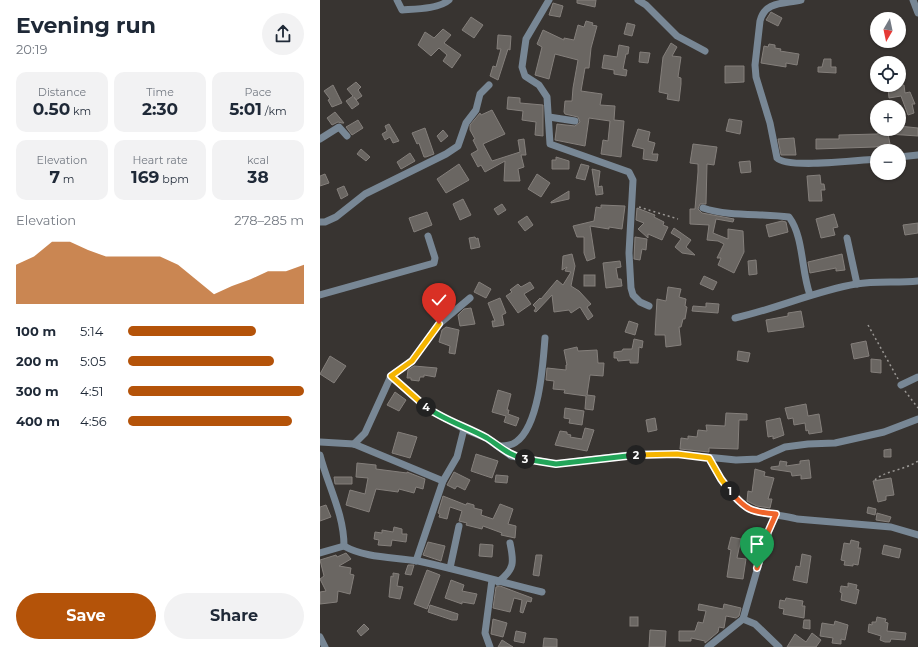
<!DOCTYPE html>
<html lang="en">
<head>
<meta charset="utf-8">
<style>
  :root { --surface:#fff; --page:#f2f2f3; --text:#1f2937; --muted:#747a83; --accent:#b45309 }
  body { margin:0; font-family:Montserrat,sans-serif; background:var(--page); color:var(--text); height:100vh; display:flex; flex-direction:column; font-size:15px; white-space:nowrap }
  * { box-sizing:border-box; margin:0 }
  p { font-size:13px; color:var(--muted) }
  .icon { flex:none; width:22px; height:22px; fill:none; stroke:currentColor; stroke-width:2; stroke-linecap:round; stroke-linejoin:round }
  .map { position:relative; flex:1; overflow:hidden }
  .sheet { display:flex; flex-direction:column; background:var(--surface); width:320px }
  .sheet>* { flex:none }
  .needle { width:26px; rotate:189deg }
  .tools { position:absolute; left:550px; top:12px; display:grid; gap:8px }
  .tools a { display:grid; place-items:center; width:36px; height:36px; border-radius:50%; background:var(--surface); box-shadow:0 1px 3px #0004; font-size:20px }
  .pin { position:absolute; display:grid; place-items:center; width:34px; height:34px; color:#fff; margin:-41px -17px; border-radius:50% 50% 50% 0; rotate:-45deg; box-shadow:0 0 4px #0007 }
  .pin .icon { rotate:45deg }
  .km { position:absolute; width:20px; height:20px; margin:-10px; border-radius:50%; background:#222; color:#fff; font-size:11px; line-height:20px; text-align:center }
  .round { display:grid; place-items:center; flex:none; width:42px; height:42px; border-radius:21px; background:var(--page) }
  .summary { display:flex; align-items:center; justify-content:space-between; height:68px; padding:0 16px }
  h1 { font-size:22px; font-weight:700; line-height:30px }
  .figures { display:grid; grid-template-columns:repeat(3,1fr); gap:6px; height:68px; padding:4px 16px }
  .figures div { display:grid; align-content:center; border-radius:10px; background:var(--page); text-align:center }
  .figures b { font-size:17px; font-weight:700 }
  .figures small { font-size:11px; font-weight:400 }
  .figures p { font-size:11px }
  .chart { height:112px; padding:8px 16px }
  .chart p { display:flex; justify-content:space-between }
  .chart svg { width:100%; height:72px; margin-top:4px; fill:var(--accent); opacity:.7 }
  .primary-button { display:flex; gap:8px; margin-top:auto; padding:8px 16px }
  .primary-button a { flex:1; height:46px; border-radius:24px; background:var(--accent); color:#fff; font-size:16px; font-weight:700; line-height:46px; text-align:center }
  .primary-button a+a { background:var(--page); color:var(--text) }
  ul { padding:0 16px; list-style:none; font-size:13px }
  li { display:grid; grid-template-columns:64px 48px 1fr; align-items:center; height:30px }
  li i { height:10px; border-radius:5px; background:var(--accent) }
  main { display:flex; flex:1; min-height:0 }
  .map>svg:first-child { display:block }
  .building { fill:#6a6662; stroke:#847f7b }
  .lines { fill:none; stroke-linecap:round; stroke-linejoin:round }
  .path { stroke:#9b9895; stroke-width:1.5; stroke-dasharray:2 3; stroke-linecap:butt }
  .minor { stroke:#788795; stroke-width:7 }
  .split-1-casing { stroke:#fff; stroke-width:8 }
  .split-2-casing { stroke:#fff; stroke-width:8 }
  .split-3-casing { stroke:#fff; stroke-width:8 }
  .split-4-casing { stroke:#fff; stroke-width:8 }
  .split-5-casing { stroke:#fff; stroke-width:8 }
  .split-1 { stroke:#f0652b; stroke-width:5 }
  .split-2 { stroke:#f5b400; stroke-width:5 }
  .split-3 { stroke:#22a559; stroke-width:5 }
  .split-4 { stroke:#22a559; stroke-width:5 }
  .split-5 { stroke:#f5b400; stroke-width:5 }
</style>
</head>
<body>
<main>
<section class="sheet">
<div class="summary"><div><h1>Evening run</h1><p>20:19</p></div><a class="round"><svg class="icon" aria-label="share" viewBox="0 0 24 24"><path d="M12 15V3M7 8l5-5 5 5M5 13v7h14v-7"/></svg></a></div>
<div class="figures">
<div><p>Distance</p><b>0.50<small> km</small></b></div>
<div><p>Time</p><b>2:30</b></div>
<div><p>Pace</p><b>5:01<small> /km</small></b></div>
</div>
<div class="figures">
<div><p>Elevation</p><b>7<small> m</small></b></div>
<div><p>Heart rate</p><b>169<small> bpm</small></b></div>
<div><p>kcal</p><b>38</b></div>
</div>
<div class="chart"><p><span>Elevation</span>278–285 m</p>
<svg viewBox="0 0 160 44" preserveAspectRatio="none"><path d="M0 44V20L10 15L20 6L30 6L40 11L50 15L60 15L70 15L80 15L90 20L100 29L110 38L120 33L130 29L140 24L150 24L160 20V44z"/></svg>
</div>
<ul>
<li><b>100 m</b>5:14<i style="width:73%"></i></li>
<li><b>200 m</b>5:05<i style="width:83%"></i></li>
<li><b>300 m</b>4:51<i style="width:100%"></i></li>
<li><b>400 m</b>4:56<i style="width:93%"></i></li>
</ul>
<div class="primary-button"><a>Save</a><a>Share</a></div>
</section>
<div class="map">
<svg width="598" height="647" viewBox="0 0 598 647">
  <rect width="100%" height="100%" fill="#383431"/>
  <g class="building">
    <polygon points="257,0 276,0 275,7 257,3"/>
    <polygon points="233,3 243,6 240,17 229,15"/>
    <polygon points="451,12 462,18 458,26 446,20"/>
    <polygon points="151,17 163,25 154,38 142,30"/>
    <polygon points="266,21 273,23 272,25 277,26 271,48 269,68 265,68 261,91 282,94 280,105 295,106 294,120 304,121 301,157 281,154 283,140 288,141 290,121 269,118 265,146 235,140 237,124 255,126 260,122 258,117 245,114 244,112 245,101 252,101 253,88 258,60 235,54 229,79 215,75 222,47 217,44 223,30 244,40 244,38 254,40 258,25 264,27"/>
    <polygon points="307,23 315,25 312,36 304,34"/>
    <polygon points="123,29 131,35 124,43 141,55 132,68 123,61 127,55 119,48 111,56 98,45 105,32 114,38"/>
    <polygon points="178,35 191,36 190,50 188,49 178,80 170,76 173,66 176,67 181,49 177,49"/>
    <polygon points="351,43 357,47 352,56 361,57 358,77 361,78 361,84 359,101 347,99 348,94 339,92 343,57"/>
    <polygon points="449,44 455,45 455,48 461,49 460,51 479,54 477,65 466,63 466,67 441,63 444,46 448,47"/>
    <polygon points="299,45 309,47 308,54 306,54 303,69 307,70 306,76 294,74 294,70 282,68 284,55 297,57"/>
    <polygon points="320,52 330,53 328,63 319,62"/>
    <polygon points="504,59 511,59 511,67 516,67 516,73 498,72 498,67 502,67"/>
    <polygon points="405,66 424,66 424,82 405,83"/>
    <polygon points="36,82 41,87 38,90 42,96 36,100 34,97 39,104 32,109 26,101 33,96 27,89"/>
    <polygon points="13,85 22,103 12,107 8,100 10,99 4,91"/>
    <polygon points="575,85 584,85 585,93 590,92 595,104 592,104 594,113 588,115 581,96 569,98 568,88 576,87"/>
    <polygon points="188,97 200,98 200,103 223,105 223,136 215,135 216,122 202,120 203,111 187,109"/>
    <polygon points="172,110 185,134 163,144 172,161 200,152 198,140 204,139 206,155 201,155 204,167 198,169 200,181 184,181 185,161 165,172 161,165 158,167 151,154 158,150 153,140 155,139 150,130 150,125 160,113 161,115"/>
    <polygon points="15,112 24,123 22,123 18,122 12,125 7,118"/>
    <polygon points="409,119 422,121 420,134 406,131"/>
    <polygon points="38,120 43,128 32,135 26,127"/>
    <polygon points="69,124 79,141 73,143 70,137 65,140 62,134 67,131 65,126"/>
    <polygon points="579,126 598,128 598,136 568,134 570,144 555,147 496,149 496,139 519,139 519,135 557,134 559,133 559,129 579,129"/>
    <polygon points="105,128 114,154 106,157 104,157 99,143 97,144 92,133"/>
    <polygon points="318,129 330,132 328,141 335,143 332,154 338,154 337,161 323,159 324,149 312,146"/>
    <polygon points="123,130 128,136 121,142 117,136"/>
    <polygon points="474,138 476,155 461,155 458,139"/>
    <polygon points="373,144 397,147 394,165 387,164 386,204 380,204 378,209 382,213 414,219 413,222 396,219 393,233 408,239 408,229 423,231 424,252 414,273 398,265 401,258 397,258 404,244 398,241 387,240 389,225 370,224 370,209 375,209 378,172 378,164 370,163"/>
    <polygon points="41,149 50,157 46,161 37,154"/>
    <polygon points="90,153 95,161 81,169 77,162"/>
    <polygon points="236,157 249,161 249,169 232,169 232,160 236,160"/>
    <polygon points="430,161 431,172 421,173 419,162"/>
    <polygon points="139,164 149,180 126,193 117,179"/>
    <polygon points="261,164 269,166 265,180 256,178"/>
    <polygon points="272,169 280,171 278,187 282,186 283,194 276,195"/>
    <polygon points="5,174 9,183 0,186 0,176"/>
    <polygon points="217,174 230,183 221,197 208,189"/>
    <polygon points="500,175 501,184 504,184 505,190 501,190 502,201 489,201 487,176"/>
    <polygon points="24,186 28,195 21,199 17,189"/>
    <polygon points="249,191 249,199 231,203 231,202"/>
    <polygon points="143,199 151,215 140,220 133,204"/>
    <polygon points="182,204 186,210 178,215 174,209"/>
    <polygon points="281,205 305,206 302,229 289,227 289,229 270,226 275,258 267,261 264,253 264,237 257,237 253,226 274,221 276,207 281,208"/>
    <polygon points="317,208 335,215 334,217 344,222 343,225 348,227 342,240 328,234 328,238 318,229 324,223 316,220"/>
    <polygon points="107,212 112,225 94,232 89,218"/>
    <polygon points="514,214 518,227 513,228 515,235 501,238 496,219"/>
    <polygon points="207,216 213,225 205,231 198,222"/>
    <polygon points="462,221 466,222 468,232 449,237 446,225"/>
    <polygon points="598,223 598,233 585,235 583,225"/>
    <polygon points="354,228 371,240 366,247 375,255 362,253 355,247 361,239 351,233"/>
    <polygon points="155,237 156,239 158,238 160,247 151,249 149,238"/>
    <polygon points="315,237 327,239 326,250 322,249 320,260 314,259"/>
    <polygon points="252,254 255,266 251,286 259,291 271,304 267,307 273,316 268,320 260,307 251,313 249,310 234,312 232,295 216,312 214,311 216,308 213,305 220,298 221,299 237,280 243,285 251,272 245,271 247,267 242,270 243,256"/>
    <polygon points="522,254 525,270 516,271 516,268 490,273 488,262"/>
    <polygon points="436,260 437,274 429,275 428,261"/>
    <polygon points="300,261 301,267 296,268 298,279 301,279 302,286 286,288 283,263"/>
    <rect x="264" y="275" width="11" height="11"/>
    <polygon points="384,276 397,282 393,290 380,284"/>
    <polygon points="159,282 171,289 166,298 154,292"/>
    <polygon points="210,282 214,288 204,294 211,304 198,313 186,296 192,292 190,290 198,284 201,287"/>
    <polygon points="348,287 361,289 359,297 366,299 365,306 367,307 365,319 363,319 361,327 359,327 361,345 346,347 345,335 335,335 337,299 346,301"/>
    <polygon points="180,298 186,313 182,315 184,325 173,327 172,321 175,321 168,303"/>
    <polygon points="386,303 399,304 398,313 372,311 373,306 386,307"/>
    <polygon points="151,308 155,324 140,326 138,315 144,309"/>
    <polygon points="481,311 484,327 448,332 446,320 468,316 468,313"/>
    <polygon points="309,321 318,324 315,335 305,332"/>
    <polygon points="126,327 139,330 135,354 129,353 130,346 119,342 122,330"/>
    <polygon points="314,339 323,341 322,348 319,347 318,363 310,363 310,360 298,361 297,358 294,358 294,352 302,351 303,349 312,349"/>
    <polygon points="546,341 549,356 534,359 531,344"/>
    <polygon points="257,347 258,351 277,350 278,363 284,363 283,376 270,375 267,395 275,396 273,410 265,409 266,396 244,393 245,390 233,389 234,381 226,380 227,368 246,370 246,365 247,365 244,350"/>
    <polygon points="418,351 430,353 428,362 417,360"/>
    <polygon points="10,356 26,366 14,383 0,374"/>
    <polygon points="551,359 561,360 561,373 551,372"/>
    <polygon points="94,366 117,368 115,377 104,375 104,377 100,377 99,381 91,380 91,378 87,378 88,370"/>
    <polygon points="178,390 191,394 187,410 189,410 188,414 199,418 196,426 184,422 186,416 172,412"/>
    <polygon points="75,392 86,400 79,411 67,405"/>
    <polygon points="486,404 488,416 499,414 502,432 489,434 488,430 486,431 485,423 474,425 473,418 468,419 465,408"/>
    <polygon points="245,408 264,411 262,425 249,423 250,419 244,418"/>
    <polygon points="406,413 427,414 427,420 419,420 418,449 389,448 389,452 360,449 361,438 368,439 368,436 377,437 378,430 387,431 386,425 405,426"/>
    <polygon points="335,418 337,430 328,432 326,420"/>
    <polygon points="460,418 464,435 453,439 453,436 448,437 446,421"/>
    <polygon points="265,428 274,430 267,451 235,445 240,431 247,432 247,434 251,435 250,437 262,439"/>
    <polygon points="78,432 97,437 90,458 72,453"/>
    <polygon points="571,449 571,457 564,457 564,450"/>
    <polygon points="156,454 178,461 172,478 151,471"/>
    <polygon points="489,460 491,478 481,479 481,475 472,476 471,472 451,469 451,467 459,466 460,461 467,462 466,466 480,464 480,461"/>
    <polygon points="37,463 56,465 56,469 87,473 87,472 105,479 103,489 96,487 94,493 79,489 78,492 56,489 49,512 26,505 30,490 45,494 48,478 36,477"/>
    <polygon points="435,469 445,472 444,476 454,478 448,499 452,499 450,508 437,506 427,501 428,491 432,492"/>
    <polygon points="134,472 150,480 145,490 137,486 135,489 127,485"/>
    <polygon points="176,475 188,476 187,483 175,482"/>
    <polygon points="14,477 32,477 32,484 15,484"/>
    <polygon points="571,478 574,495 566,496 566,500 558,502 553,481"/>
    <polygon points="123,496 146,505 147,503 154,505 154,508 162,510 161,515 173,519 180,504 193,509 188,524 196,526 195,538 181,535 182,533 163,526 162,529 146,525 147,523 139,521 142,511 130,507 127,519 119,517 120,514 118,513"/>
    <polygon points="6,505 11,517 0,521 0,507"/>
    <polygon points="548,507 556,509 555,515 547,513"/>
    <polygon points="557,513 571,517 569,522 556,520"/>
    <polygon points="74,527 82,529 82,534 87,534 86,542 72,540 71,546 58,545 59,540 54,539 55,532 62,533 62,530 73,532"/>
    <polygon points="411,537 421,539 417,558 426,559 423,579 407,577 411,550 408,549"/>
    <polygon points="531,540 539,542 538,548 541,548 538,565 533,564 533,566 524,565 525,561 521,560 524,543 530,544"/>
    <polygon points="108,542 125,546 121,561 103,555"/>
    <polygon points="160,544 173,545 172,557 159,556"/>
    <polygon points="564,545 581,549 579,558 562,554"/>
    <polygon points="26,553 31,559 19,566 31,568 30,574 34,575 30,594 18,591 17,602 0,604 0,592 6,591 0,579 4,576 0,560 16,555 17,557"/>
    <polygon points="482,554 491,556 487,583 473,580 476,566 480,567"/>
    <polygon points="216,555 222,555 219,576 213,575"/>
    <polygon points="88,565 94,565 91,575 85,574"/>
    <polygon points="107,570 120,575 107,609 94,604"/>
    <polygon points="73,573 79,574 77,586 83,587 80,599 69,597 71,576 73,577"/>
    <polygon points="131,580 144,585 142,591 157,594 154,604 142,602 142,604 125,598"/>
    <polygon points="528,583 537,585 536,589 539,590 536,604 521,600 522,593 520,592 521,586 528,587"/>
    <polygon points="180,586 212,598 211,602 207,601 203,613 200,612 202,600 194,598 190,612 173,608 176,587"/>
    <polygon points="466,598 483,601 482,606 485,606 484,618 463,614 464,609 459,608 460,600 465,601"/>
    <polygon points="379,604 403,609 404,604 421,608 419,616 416,618 406,616 404,628 399,627 398,632 385,643 385,641 371,638 371,641 359,641 359,631 375,631 378,622 383,623 386,611 378,610"/>
    <polygon points="110,605 138,614 137,620 132,620 108,612"/>
    <rect x="310" y="617" width="8" height="9"/>
    <polygon points="557,617 566,619 565,622 568,623 567,631 586,633 585,640 571,639 570,642 565,642 560,640 561,636 548,632 549,624 552,625 552,622 556,622"/>
    <polygon points="173,619 187,623 183,637 171,634"/>
    <polygon points="484,620 490,620 490,629 483,628"/>
    <polygon points="515,621 528,625 525,640 521,639 521,644 512,643 513,638 500,636 502,623 514,625"/>
    <polygon points="44,624 49,629 41,636 37,631"/>
    <polygon points="330,630 346,631 345,647 329,647"/>
    <polygon points="196,631 206,633 204,643 194,641"/>
    <polygon points="492,633 501,640 496,647 467,647 475,634 486,642"/>
    <polygon points="224,638 237,639 237,647 223,647"/>
    <polygon points="182,640 193,647 178,647"/>
  </g>
  <g class="lines">
    <g class="path">
      <polyline points="319,207 358,219"/>
      <polyline points="548,325 578,379"/>
      <polyline points="585,391 598,408"/>
      <path d="M 555,480 C 564,471 585,470 598,461"/>
    </g>
    <g class="minor">
      <path d="M 77,0 L 82,10 C 95,9 119,9 129,0"/>
      <polyline points="229,0 206,39 202,67 205,76 219,85 227,97 230,144 309,172 313,180 309,253 311,288 313,295 320,302 329,306"/>
      <polyline points="318,0 326,5 357,36 385,51"/>
      <path d="M 481,0 C 463,4 445,1 440,21 L 435,65 L 436,77 L 450,123 L 457,158 C 467,169 540,160 557,159"/>
      <polyline points="593,0 598,13"/>
      <polyline points="229,117 255,121"/>
      <polyline points="0,139 19,127 27,136"/>
      <polyline points="579,157 598,155"/>
      <path d="M 383,208 C 410,217 441,213 469,217 C 484,237 481,271 490,295"/>
      <polyline points="0,222 5,222 16,217 45,194 126,154 138,146 146,123 156,110 160,94 169,85"/>
      <polyline points="527,238 537,284"/>
      <polyline points="0,295 114,263 115,258 108,236"/>
      <path d="M 415,318 C 456,309 495,291 536,284 C 556,281 578,283 598,281"/>
      <polyline points="71,376 107,408 144,429 166,438 191,456 236,464 317,454 357,454 416,460 438,459 465,447 488,444 515,443 564,432 598,419"/>
      <polyline points="581,385 598,377"/>
      <polyline points="0,442 34,444 123,481"/>
      <polyline points="34,444 45,433 71,376 92,361 119,324 150,298"/>
      <path d="M 178,446 C 184,446 191,446 196,442 C 219,426 223,365 225,338"/>
      <path d="M 0,455 C 8,486 24,514 24,546"/>
      <path d="M 389,458 C 399,476 413,505 435,511 C 449,515 463,515 477,519 L 571,527 L 598,535"/>
      <path d="M 0,553 L 24,546 C 45,558 73,557 98,561 C 140,570 181,582 222,592"/>
      <polyline points="96,561 123,481 137,457 144,429"/>
      <polyline points="130,568 139,526"/>
      <path d="M 178,582 C 195,569 194,562 190,543"/>
      <polyline points="423,619 435,624 459,647"/>
      <polyline points="0,637 5,647"/>
      <polyline points="170,647 165,633 172,580"/>
      <polyline points="388,647 423,619 448,532 456,514"/>
    </g>
  </g>
  <g class="lines">
    <g class="split-1-casing">
      <path id="split-1" d="M 410,491 C 426,510 431,512 456,514 L 448,532 L 437,568"/>
    </g>
    <g class="split-2-casing">
      <polyline id="split-2" points="316,455 357,454 389,458 401,479 410,491"/>
    </g>
    <g class="split-3-casing">
      <polyline id="split-3" points="205,459 236,464 316,455"/>
    </g>
    <g class="split-4-casing">
      <path id="split-4" d="M 106,407 C 124,420 147,427 167,438 C 181,447 188,455 205,459"/>
    </g>
    <g class="split-5-casing">
      <polyline id="split-5" points="106,407 71,376 92,361 119,324"/>
    </g>
    <use href="#split-1" class="split-1"/>
    <use href="#split-2" class="split-2"/>
    <use href="#split-3" class="split-3"/>
    <use href="#split-4" class="split-4"/>
    <use href="#split-5" class="split-5"/>
  </g>
</svg>
<div class="tools">
<a><svg class="needle" viewBox="-14 -14 28 28"><path d="M0-13l5 13h-10z" fill="#e53935"/><path d="M0 13l5-13h-10z" fill="#747a83"/></svg></a>
<a><svg class="icon" aria-label="locate" viewBox="0 0 24 24"><circle cx="12" cy="12" r="6"/><path d="M12 2v4M12 18v4M2 12h4M18 12h4"/></svg></a>
<a>+</a>
<a>−</a>
</div>
<div class="pin" style="left:437px;top:568px;background:#1e9e55"><svg class="icon" aria-label="arrive" viewBox="0 0 24 24"><path d="M6 21V4h12l-3 4 3 4H6"/></svg></div>
<div class="pin" style="left:119px;top:324px;background:#d93025"><svg class="icon" aria-label="check" viewBox="0 0 24 24"><path d="M5 12l5 5 9-10"/></svg></div>
<b class="km" style="left:410px;top:491px">1</b>
<b class="km" style="left:316px;top:455px">2</b>
<b class="km" style="left:205px;top:459px">3</b>
<b class="km" style="left:106px;top:407px">4</b>
</div>
</main>
</body>
</html>
